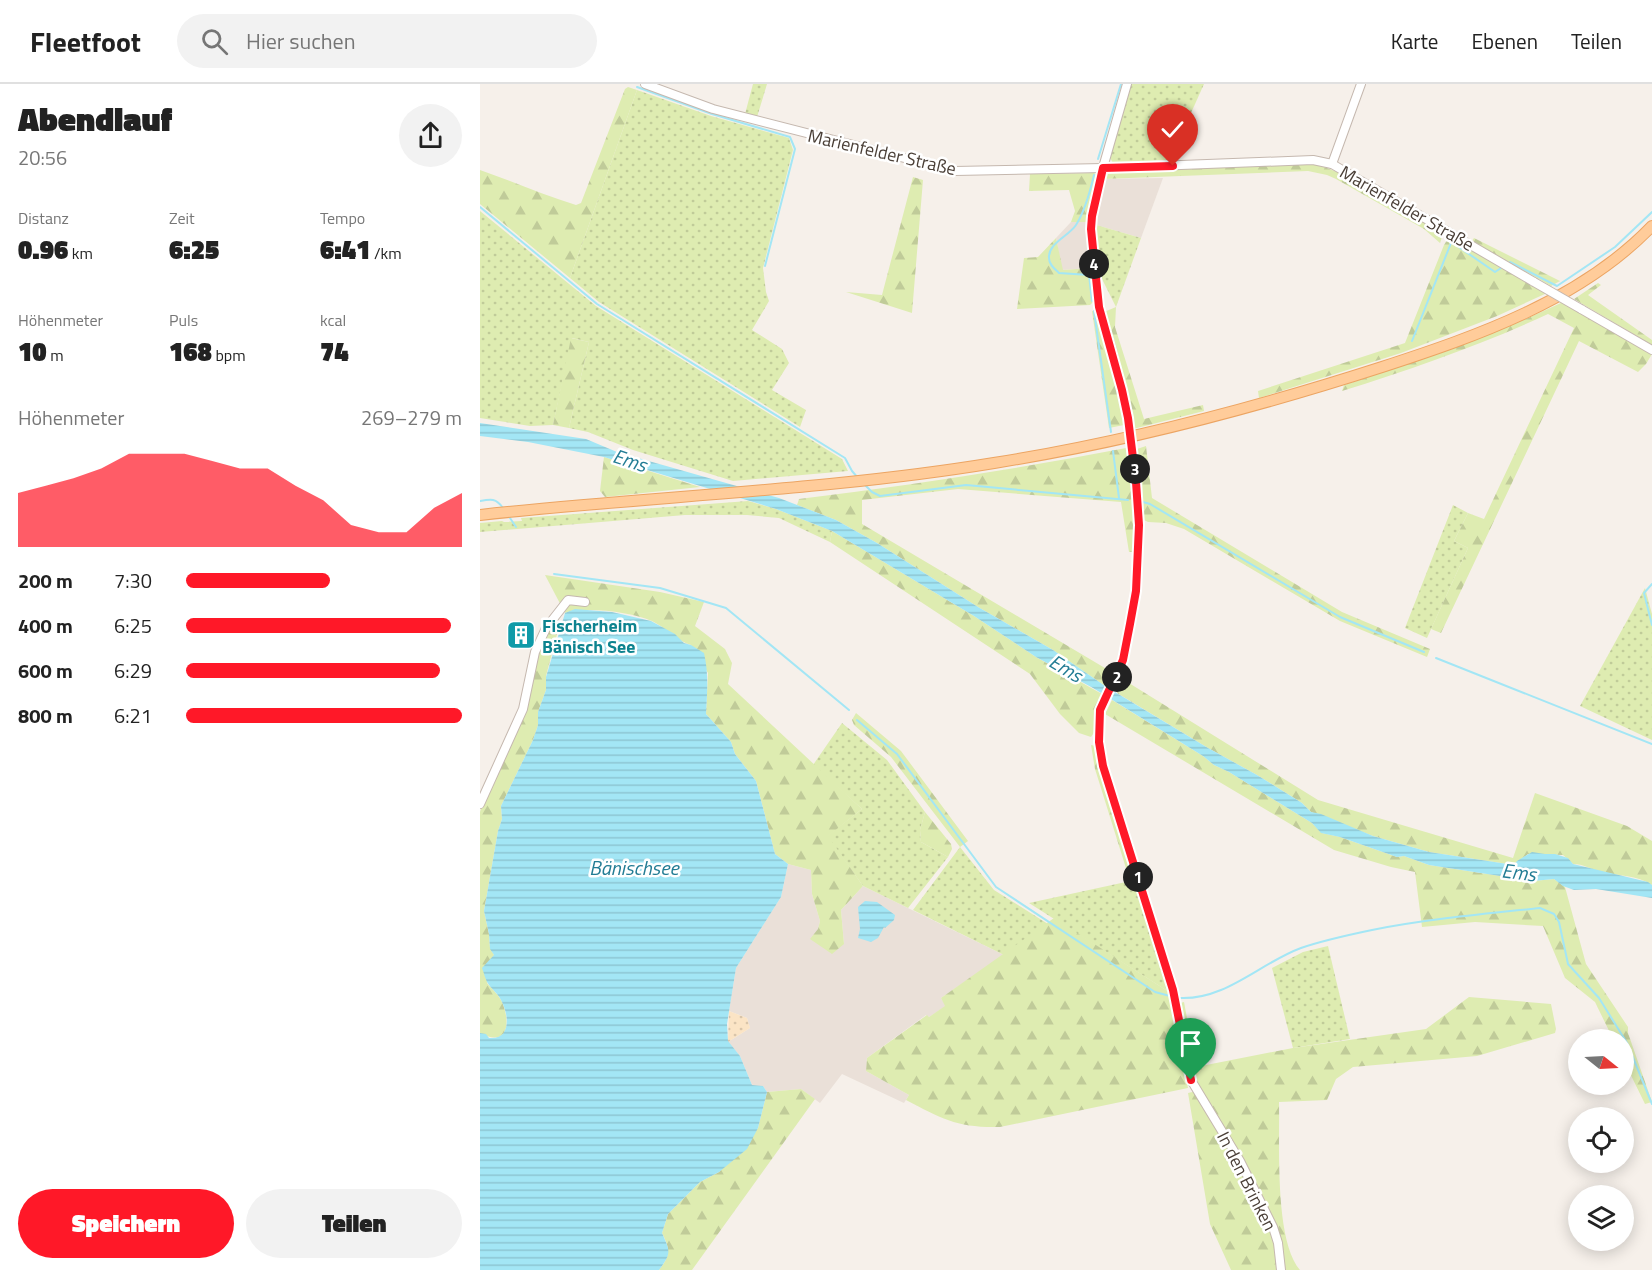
<!DOCTYPE html>
<html lang="de">
<head>
<meta charset="utf-8">
<style>
  :root { --surface:#fff; --page:#f2f2f2; --text:#222; --muted:#767676; --line:#e0e0e0; --accent:#ff1828 }
  body { margin:0; font-family:"Titillium Web",sans-serif; background:var(--page); color:var(--text); height:100vh; display:flex; flex-direction:column; font-size:22px; white-space:nowrap }
  * { box-sizing:border-box; margin:0 }
  p { font-size:20px; color:var(--muted) }
  .icon { flex:none; width:33px; height:33px; fill:none; stroke:currentColor; stroke-width:2; stroke-linecap:round; stroke-linejoin:round }
  .map { position:relative; flex:1; overflow:hidden }
  .sheet { display:flex; flex-direction:column; background:var(--surface); width:480px }
  .sheet>* { flex:none }
  .needle { width:39px; rotate:108deg }
  .fabs { position:absolute; left:1088px; top:945px; display:grid; gap:12px }
  .fabs a { display:grid; place-items:center; width:66px; height:66px; border-radius:50%; background:var(--surface); box-shadow:0 3px 15px #0003; font-size:30px }
  .pin { position:absolute; display:grid; place-items:center; width:51px; height:51px; color:#fff; margin:-62px -26px; border-radius:50% 50% 50% 0; rotate:-45deg; box-shadow:0 0 6px #0007 }
  .pin .icon { rotate:45deg }
  .km { position:absolute; width:30px; height:30px; margin:-15px; border-radius:50%; background:#222; color:#fff; font-size:16px; line-height:30px; text-align:center }
  .round { display:grid; place-items:center; flex:none; width:63px; height:63px; border-radius:32px; background:var(--page) }
  .summary { display:flex; align-items:center; justify-content:space-between; height:102px; padding:0 18px }
  h1 { font-size:33px; font-weight:800; line-height:45px }
  .stats { display:grid; grid-template-columns:repeat(3,1fr); gap:9px; height:102px; padding:6px 18px }
  .stats div { display:grid; align-content:center }
  .stats b { font-size:26px; font-weight:800 }
  .stats small { font-size:16px; font-weight:400 }
  .stats p { font-size:16px }
  .chart { height:168px; padding:12px 18px }
  .chart p { display:flex; justify-content:space-between }
  .chart svg { width:100%; height:108px; margin-top:6px; fill:var(--accent); opacity:.7 }
  .primary-button { display:flex; gap:12px; margin-top:auto; padding:12px 18px }
  .primary-button a { flex:1; height:69px; border-radius:36px; background:var(--accent); color:#fff; font-size:24px; font-weight:800; line-height:69px; text-align:center }
  .primary-button a+a { background:var(--page); color:var(--text) }
  ul { padding:0 18px; list-style:none; font-size:20px }
  li { display:grid; grid-template-columns:96px 72px 1fr; align-items:center; height:45px }
  li i { height:15px; border-radius:8px; background:var(--accent) }
  header { display:flex; align-items:center; gap:36px; box-sizing:border-box; height:84px; padding:0 30px; background:var(--surface); border-bottom:2px solid var(--line) }
  header strong { font-size:28px }
  nav { display:flex; gap:33px; margin-inline-start:auto; font-size:21px }
  .search { width:420px; height:54px; background:var(--page); display:flex; align-items:center; gap:15px; box-sizing:border-box; padding:0 21px; border-radius:33px; color:var(--muted); font-size:22px }
  main { display:flex; flex:1; min-height:0 }
  .map>svg:first-child { display:block }
  .residential { fill:#eae0d8 }
  .grass { fill:url(#grass-dots) }
  .forest { fill:url(#forest-firs) }
  .sand { fill:url(#sand-dots) }
  .water { fill:url(#water-rules) }
  .lines { fill:none; stroke-linecap:round; stroke-linejoin:round }
  .stream { stroke:#a3e6f5; stroke-width:2 }
  .minor-casing { stroke:#c5b8af; stroke-width:10 }
  .major-casing { stroke:#eca462; stroke-width:12 }
  .minor { stroke:#fff; stroke-width:8 }
  .major { stroke:#ffcc9a; stroke-width:10 }
  .minor-bridge-casing { stroke:#c5b8af; stroke-width:10; stroke-linecap:butt }
  .minor-bridge { stroke:#fff; stroke-width:8 }
  .route-casing { stroke:#fff; stroke-width:12 }
  .route { stroke:#ff1828; stroke-width:8 }
  .labels { text-anchor:middle; dominant-baseline:central; stroke-width:5; stroke-linejoin:round; paint-order:stroke }
  .street-label { font-size:18px; fill:#4a3f37; stroke:#fff }
  .culture-label { font-size:18px; font-weight:bold; fill:#0d838f; stroke:#fff; text-anchor:start }
  .water-label { font-size:20px; font-style:italic; fill:#227c94; stroke:#fff }
</style>
</head>
<body>
<header>
<strong>Fleetfoot</strong>
<div class="search"><svg class="icon" aria-label="search" viewBox="0 0 24 24"><circle cx="10" cy="10" r="6"/><path d="M15 15l6 6"/></svg>Hier suchen</div>
<nav><a>Karte</a><a>Ebenen</a><a>Teilen</a></nav>
</header>
<main>
<section class="sheet">
<div class="summary"><div><h1>Abendlauf</h1><p>20:56</p></div><a class="round"><svg class="icon" aria-label="share" viewBox="0 0 24 24"><path d="M12 15V3M7 8l5-5 5 5M5 13v7h14v-7"/></svg></a></div>
<div class="stats">
<div><p>Distanz</p><b>0.96<small> km</small></b></div>
<div><p>Zeit</p><b>6:25</b></div>
<div><p>Tempo</p><b>6:41<small> /km</small></b></div>
</div>
<div class="stats">
<div><p>Höhenmeter</p><b>10<small> m</small></b></div>
<div><p>Puls</p><b>168<small> bpm</small></b></div>
<div><p>kcal</p><b>74</b></div>
</div>
<div class="chart"><p><span>Höhenmeter</span>269–279 m</p>
<svg viewBox="0 0 160 44" preserveAspectRatio="none"><path d="M0 44V22L10 19L20 16L30 12L40 6L50 6L60 6L70 9L80 12L90 12L100 19L110 25L120 35L130 38L140 38L150 28L160 22V44z"/></svg>
</div>
<ul>
<li><b>200 m</b>7:30<i style="width:52%"></i></li>
<li><b>400 m</b>6:25<i style="width:96%"></i></li>
<li><b>600 m</b>6:29<i style="width:92%"></i></li>
<li><b>800 m</b>6:21<i style="width:100%"></i></li>
</ul>
<div class="primary-button"><a>Speichern</a><a>Teilen</a></div>
</section>
<div class="map">
<svg width="1172" height="1186" viewBox="0 0 1172 1186">
  <defs>
    <pattern id="grass-dots" width="8" height="8" patternUnits="userSpaceOnUse" patternTransform="scale(1.5)"><rect width="8" height="8" fill="#deecb1"/><path d="M2 2h.1M6 6h.1" fill="none" stroke="#c0cb99" stroke-width="1.8" stroke-linecap="round"/></pattern>
    <pattern id="forest-firs" width="22" height="20" patternUnits="userSpaceOnUse" patternTransform="scale(1.5)"><rect width="22" height="20" fill="#deecb1"/><path d="M5 1l3.5 6h-7zM16 11l3.5 6h-7z" fill="#c0cb99"/></pattern>
    <pattern id="sand-dots" width="8" height="8" patternUnits="userSpaceOnUse" patternTransform="scale(1.5)"><rect width="8" height="8" fill="#fbe4c5"/><path d="M2 2h.1M6 6h.1" fill="none" stroke="#d9c5aa" stroke-width="1.8" stroke-linecap="round"/></pattern>
    <pattern id="water-rules" width="6" height="5" patternUnits="userSpaceOnUse" patternTransform="scale(1.5)"><rect width="6" height="5" fill="#a3e6f5"/><path d="M0 2.5h6" fill="none" stroke="#8ec6d3"/></pattern>
  </defs>
  <rect width="100%" height="100%" fill="#f6f0ea"/>
  <g class="residential">
    <polygon points="683,94 661,154 613,140 623,95"/>
    <polygon points="591,138 606,138 611,184 582,186 576,154"/>
    <polygon points="308,780 331,786 332,810 340,837 338,845 364,860 361,826 383,802 524,871 461,914 466,922 449,933 446,931 387,974 386,987 429,1011 424,1019 362,990 340,1019 321,1005 287,1008 283,1002 272,1001 260,972 248,958 270,944 267,934 249,927 256,884 301,813"/>
  </g>
  <g class="grass">
    <polygon points="273,0 287,0 277,33 265,30"/>
    <polygon points="650,0 724,0 690,76 633,79 629,72"/>
    <polygon points="157,6 231,32 309,54 313,66 283,184 286,208 289,217 272,246 302,265 309,279 292,306 326,326 320,343 119,218 90,194"/>
    <polygon points="0,127 116,222 362,375 368,387 253,397 153,366 108,348 89,344 109,258 92,254 73,341 50,342 0,334"/>
    <polygon points="613,140 661,154 636,223 620,191"/>
    <polygon points="268,417 296,425 352,447 350,458 299,434 267,431 205,431 0,448 0,439 22,437 24,438 42,437 41,434 55,433"/>
    <polygon points="973,421 988,429 974,457 988,464 947,554 925,544"/>
    <polygon points="1165,504 1172,530 1172,656 1100,622"/>
    <polygon points="362,639 407,676 445,728 440,746 441,758 468,773 428,824 383,802 347,752 382,725 333,681"/>
    <polygon points="480,763 514,806 568,840 524,871 433,826"/>
    <polygon points="655,796 689,908 549,819"/>
    <polygon points="848,862 870,955 813,964 792,884 823,868"/>
  </g>
  <g class="forest">
    <path d="M 148,3 L 157,6 L 90,194 L 0,120 L 0,86 C 32,97 63,111 96,121 L 101,119 L 145,5 Z"/>
    <polygon points="831,80 842,82 862,90 962,148 962,153 960,159 944,145 856,95 847,91 828,87 623,95 627,88"/>
    <polygon points="614,89 618,92 606,138 591,138 595,127 589,106 549,107 550,90"/>
    <polygon points="433,93 443,96 432,229 366,208 402,211"/>
    <polygon points="969,153 1067,209 1017,232 921,269 779,314 778,307 925,259 964,161"/>
    <polygon points="576,154 583,186 611,184 615,216 610,221 537,225 544,174 558,173"/>
    <polygon points="994,154 1080,197 1071,202 992,157"/>
    <polygon points="1118,199 1121,201 1108,211 1172,256 1172,261 1094,215"/>
    <path d="M 1083,218 L 1172,270 L 1166,280 L 1158,288 L 1099,257 L 961,549 L 951,545 L 988,464 L 974,457 L 988,429 L 1004,435 L 1094,244 L 1068,230 C 1001,261 932,285 862,307 L 864,301 C 938,277 1012,252 1083,218 Z"/>
    <polygon points="636,223 635,243 664,335 723,321 724,327 653,345 624,228"/>
    <polygon points="612,227 617,228 638,307 644,341 629,344"/>
    <polygon points="91,254 109,258 89,344 73,341"/>
    <polygon points="666,362 672,414 862,528 950,565 947,573 860,537 704,445 686,439 668,438 662,435 657,365"/>
    <path d="M 646,364 L 654,429 L 655,468 L 649,468 L 641,418 L 478,405 L 382,416 L 382,440 L 630,587 L 625,602 L 573,566 L 498,523 L 397,459 L 356,436 L 317,421 L 319,415 C 429,402 537,385 646,364 Z"/>
    <polygon points="124,373 220,403 125,413 120,407"/>
    <polygon points="352,447 494,532 556,573 622,610 616,625 615,647 611,653 599,649 580,630 550,590 350,458"/>
    <path d="M 65,491 L 180,508 L 224,518 L 215,542 L 245,565 L 252,579 L 248,600 L 382,725 L 348,752 L 383,802 L 361,826 L 364,860 L 352,870 L 330,855 L 338,845 L 340,837 L 332,810 L 331,786 L 308,780 L 295,770 L 276,697 L 255,670 L 251,658 L 226,630 L 228,589 L 211,561 C 198,558 185,543 172,537 C 152,528 105,522 85,529 Z"/>
    <path d="M 80,539 L 66,592 L 66,606 L 58,628 L 58,641 L 53,656 L 21,722 L 22,735 L 18,747 L 4,827 L 9,850 L 10,864 L 14,871 L 7,899 C 12,905 19,911 22,918 C 31,939 28,964 0,949 L 0,728 L 4,714 L 45,626 L 58,569 L 69,545 Z"/>
    <path d="M 644,596 L 838,716 L 1033,774 L 1055,709 L 1147,742 L 1172,757 L 1172,801 C 1157,791 1138,792 1121,788 C 1111,785 1103,780 1093,780 L 1083,771 L 1048,770 L 1034,781 L 949,768 L 893,752 L 831,728 L 822,719 L 777,691 L 728,664 L 637,609 Z"/>
    <polygon points="632,616 723,672 734,681 749,688 832,739 842,749 860,753 917,773 924,772 949,781 1053,797 1074,795 1085,803 1106,880 1148,943 1148,949 1172,1018 1165,1020 1143,975 1143,956 1133,955 1115,918 1085,894 1063,842 995,838 942,843 935,788 911,783 854,766 625,630"/>
    <polygon points="376,629 421,667 488,757 480,763 411,673 374,641 372,636"/>
    <polygon points="611,661 616,662 655,796 650,797 615,685"/>
    <polygon points="445,728 471,760 472,765 468,773 441,758 440,746"/>
    <path d="M 574,834 L 689,908 L 708,1004 L 520,1043 C 478,1044 462,1035 426,1016 L 429,1011 L 386,987 L 387,974 L 447,931 L 449,933 L 465,922 L 461,914 Z"/>
    <path d="M 989,913 L 1071,920 L 1076,945 L 1075,949 L 997,972 L 873,983 L 856,995 L 847,1016 L 799,1018 C 800,1059 794,1156 820,1186 L 751,1186 L 730,1140 L 708,1009 L 721,1006 L 714,989 L 700,919 L 704,918 L 716,983 L 813,964 L 946,945 Z"/>
    <path d="M 321,1005 L 335,1015 L 212,1186 L 179,1186 C 191,1171 190,1165 182,1149 L 188,1130 L 220,1098 L 239,1088 L 278,1044 L 287,1008 Z"/>
  </g>
  <polygon class="sand" points="249,927 267,934 270,944 248,958"/>
  <g class="water">
    <polygon points="0,339 106,355 137,368 299,414 356,436 397,459 498,523 573,566 625,602 728,664 777,691 822,719 831,728 841,730 893,752 949,768 1034,781 1037,777 1052,768 1065,770 1075,770 1088,774 1093,780 1168,798 1172,801 1172,814 1116,805 1094,806 1083,802 1074,795 1053,797 949,781 924,772 917,773 860,753 841,749 832,739 749,688 734,681 723,672 613,604 556,573 494,532 352,447 296,425 124,373 48,358 0,352"/>
    <path d="M 95,525 L 132,528 L 171,537 L 195,550 L 204,559 L 211,561 L 224,569 C 229,591 227,609 226,630 L 251,658 L 255,670 L 276,697 L 295,770 L 308,780 L 301,813 L 256,884 L 247,940 L 248,957 L 260,972 L 272,1001 L 283,1002 L 287,1008 L 278,1044 L 267,1065 L 239,1088 L 220,1098 L 188,1130 L 182,1149 C 190,1167 192,1169 179,1186 L 0,1186 L 0,949 L 6,950 L 9,954 C 31,956 29,932 22,918 C 19,910 11,905 7,898 C 5,894 4,889 2,884 L 14,871 L 10,865 L 9,850 L 4,827 L 18,747 L 22,735 L 21,722 L 53,656 L 58,641 L 58,628 L 66,606 L 66,593 L 85,529 Z"/>
    <polygon points="385,817 397,818 415,831 414,836 405,844 404,843 398,854 391,858 378,854 380,845 378,823"/>
  </g>
  <g class="lines">
    <g class="stream">
      <polyline points="157,3 232,30 310,53 315,65 285,182"/>
      <polyline points="618,75 641,0"/>
      <polyline points="0,123 117,220 365,374 372,387 378,394"/>
      <polyline points="1030,178 1077,202 1135,163 1172,128"/>
      <path d="M 612,217 L 609,191 L 579,189 C 575,185 569,181 569,174 C 568,159 589,152 596,141 C 605,127 610,108 614,91"/>
      <polyline points="614,227 631,348"/>
      <polyline points="932,257 971,159 973,159 1015,188 1021,184"/>
      <polyline points="633,367 639,414"/>
      <polyline points="384,400 392,408 400,412 486,401 648,416"/>
      <path d="M 0,417 C 11,415 16,414 23,424"/>
      <polyline points="663,418 670,420 860,533 944,568"/>
      <polyline points="28,431 36,443"/>
      <polyline points="74,490 180,504 246,524 369,626"/>
      <polyline points="1172,500 1164,509 1172,541"/>
      <polyline points="956,574 1172,660"/>
      <polyline points="377,636 417,670 516,803 675,908 690,912"/>
      <path d="M 700,914 C 746,916 780,879 821,864 C 844,856 868,851 892,846 C 948,835 1003,830 1060,824 L 1074,830 L 1079,838 L 1088,880 L 1119,914 L 1147,959 L 1172,1020"/>
    </g>
    <g class="minor-casing">
      <g id="minor">
        <polyline points="165,0 233,25 475,87 623,84 833,76 852,80 1054,198"/>
        <polyline points="647,0 624,80 612,132 611,145 619,223 632,266 648,334"/>
        <polyline points="852,80 881,0"/>
        <polyline points="1101,225 1172,266"/>
        <polyline points="653,373 659,441 656,507 643,576 620,626 619,658 623,683 693,906 711,996 760,1077 793,1143 798,1159 801,1186"/>
        <polyline points="0,720 43,625 55,568 66,544 88,516 105,518"/>
      </g>
    </g>
    <g class="major-casing">
      <path id="major" d="M 0,431 C 171,412 344,407 514,379 C 646,358 775,324 902,283 C 997,252 1101,216 1172,142"/>
    </g>
    <use href="#minor" class="minor"/>
    <use href="#major" class="major"/>
    <g class="minor-bridge-casing">
      <g id="minor-bridge">
        <polyline points="1054,198 1101,225"/>
        <polyline points="648,334 653,373"/>
      </g>
    </g>
    <use href="#minor-bridge" class="minor-bridge"/>
  </g>
  <g class="lines">
    <g class="route-casing">
      <polyline id="route" points="693,82 623,84 612,132 611,145 619,223 642,306 648,334 656,398 659,441 656,507 650,540 643,576 620,626 619,658 623,682 693,906 711,996"/>
    </g>
    <use href="#route" class="route"/>
  </g>
  <defs>
    <g id="building-square" transform="scale(1.5)"><rect x="-9" y="-9" width="18" height="18" rx="4" fill="#0f9aa8" stroke="#fff"/><path d="M-4-6H4V6H1V3H-1V6H-4ZM-2.5-4.3h1.7v1.8h-1.7ZM.8-4.3h1.7v1.8H.8ZM-2.5-1h1.7V.8h-1.7ZM.8-1h1.7V.8H.8Z" fill="#fff"/></g>
  </defs>
  <g fill-rule="evenodd">
    <use href="#building-square" x="41" y="551"/>
  </g>
  <g class="labels">
    <g class="street-label">
      <text transform="translate(402 68) rotate(13)">Marienfelder Straße</text>
      <text transform="translate(927 124) rotate(30)">Marienfelder Straße</text>
      <text transform="translate(767 1097) rotate(63)">In den Brinken</text>
    </g>
    <g class="culture-label">
      <text x="62" y="541">Fischerheim<tspan x="62" dy="21">Bänisch See</tspan></text>
    </g>
    <g class="water-label">
      <text transform="translate(150 376) rotate(18)">Ems</text>
      <text transform="translate(586 584) rotate(31)">Ems</text>
      <text x="154" y="783">Bänischsee</text>
      <text transform="translate(1039 788) rotate(7)">Ems</text>
    </g>
  </g>
</svg>
<div class="fabs">
<a><svg class="needle" viewBox="-14 -14 28 28"><path d="M0-13l5 13h-10z" fill="#e53935"/><path d="M0 13l5-13h-10z" fill="#767676"/></svg></a>
<a><svg class="icon" aria-label="locate" viewBox="0 0 24 24"><circle cx="12" cy="12" r="6"/><path d="M12 2v4M12 18v4M2 12h4M18 12h4"/></svg></a>
<a><svg class="icon" aria-label="layers" viewBox="0 0 24 24"><path d="M12 4l9 5-9 5-9-5zM3 14l9 5 9-5"/></svg></a>
</div>
<div class="pin" style="left:711px;top:996px;background:#1e9e55"><svg class="icon" aria-label="arrive" viewBox="0 0 24 24"><path d="M6 21V4h12l-3 4 3 4H6"/></svg></div>
<div class="pin" style="left:693px;top:82px;background:#d93025"><svg class="icon" aria-label="check" viewBox="0 0 24 24"><path d="M5 12l5 5 9-10"/></svg></div>
<b class="km" style="left:658px;top:793px">1</b>
<b class="km" style="left:637px;top:593px">2</b>
<b class="km" style="left:655px;top:385px">3</b>
<b class="km" style="left:614px;top:180px">4</b>
</div>
</main>
</body>
</html>
